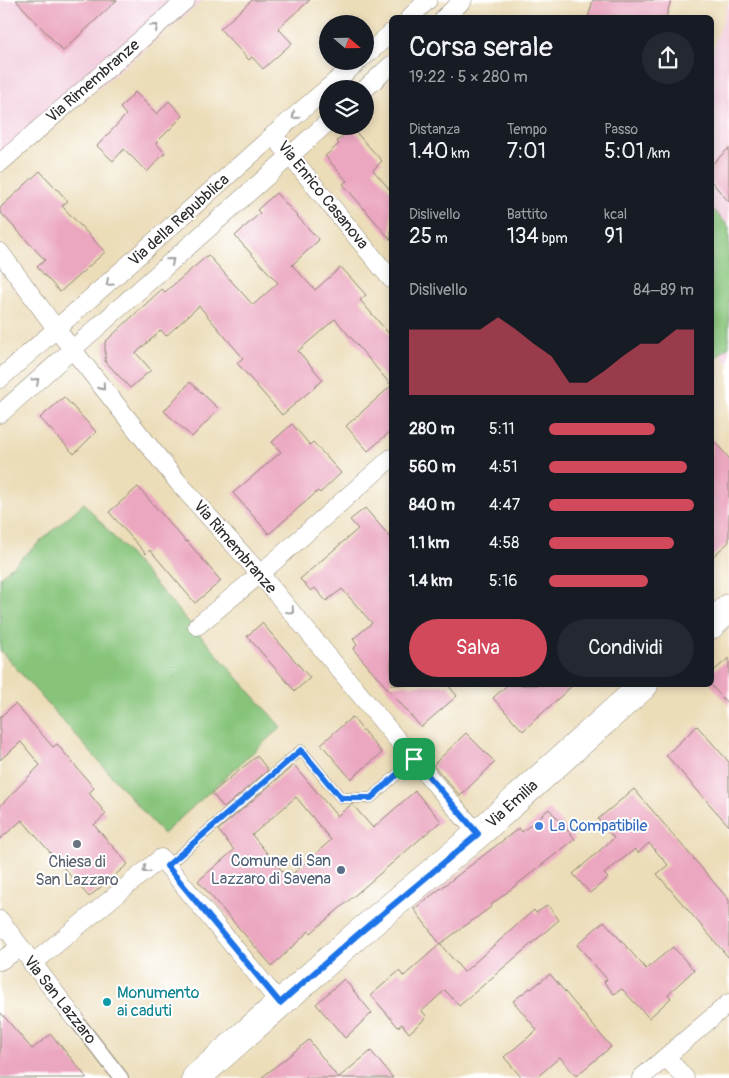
<!DOCTYPE html>
<html lang="it">
<head>
<meta charset="utf-8">
<style>
  :root { --surface:#171b24; --page:#242831; --text:#f1f3f6; --muted:#9ea1a6; --accent:#d1495b }
  body { margin:0; font-family:Pangolin,sans-serif; background:var(--page); color:var(--text); height:100vh; display:flex; flex-direction:column; font-size:19px; white-space:nowrap }
  * { box-sizing:border-box; margin:0 }
  p { font-size:16px; color:var(--muted) }
  .icon { flex:none; width:28px; height:28px; fill:none; stroke:currentColor; stroke-width:2; stroke-linecap:round; stroke-linejoin:round }
  .map { position:relative; flex:1; overflow:hidden }
  .panel { position:absolute; left:389px; top:15px; width:325px; height:672px; display:flex; flex-direction:column; background:var(--surface); border-radius:8px; box-shadow:0 2px 8px #0003 }
  .panel>* { flex:none }
  .needle { width:32px; rotate:110deg }
  .buttons { position:absolute; left:319px; top:15px; display:grid; gap:10px }
  .buttons a { display:grid; place-items:center; width:55px; height:55px; border-radius:50%; background:var(--surface); box-shadow:0 2px 8px #0003; font-size:25px }
  .pin { position:absolute; display:grid; place-items:center; width:42px; height:42px; color:#fff; margin:-21px; border-radius:10px; box-shadow:0 2px 8px #0006 }
  .round { display:grid; place-items:center; flex:none; width:52px; height:52px; border-radius:26px; background:var(--page) }
  .overview { display:flex; align-items:center; justify-content:space-between; height:85px; padding:0 20px }
  h1 { font-size:28px; font-weight:600; line-height:38px }
  .figures { display:grid; grid-template-columns:repeat(3,1fr); gap:8px; height:85px; padding:5px 20px }
  .figures div { display:grid; align-content:center }
  .figures b { font-size:21px; font-weight:600 }
  .figures small { font-size:14px; font-weight:400 }
  .figures p { font-size:14px }
  .chart { height:140px; padding:10px 20px }
  .chart p { display:flex; justify-content:space-between }
  .chart svg { width:100%; height:90px; margin-top:5px; fill:var(--accent); opacity:.7 }
  .cta { display:flex; gap:10px; margin-top:auto; padding:10px 20px }
  .cta a { flex:1; height:58px; border-radius:30px; background:var(--accent); color:#fff; font-size:20px; font-weight:600; line-height:58px; text-align:center }
  .cta a+a { background:var(--page); color:var(--text) }
  ul { padding:0 20px; list-style:none; font-size:16px }
  li { display:grid; grid-template-columns:80px 60px 1fr; align-items:center; height:38px }
  li i { height:12px; border-radius:6px; background:var(--accent) }
  .map>svg:first-child { display:block }
  .built { fill:#f3cfdf }
  .green { fill:#87c47a; stroke:#597852 }
  .building { fill:#eba6c0; fill-rule:evenodd }
  .lines { fill:none; stroke-linecap:round; stroke-linejoin:round }
  .service-casing { stroke:#8c8472; stroke-width:11 }
  .pedestrian-casing { stroke:#8c8472; stroke-width:16 }
  .minor-casing { stroke:#8c8472; stroke-width:19 }
  .primary-casing { stroke:#8c8472; stroke-width:29 }
  .service { stroke:#fff; stroke-width:9 }
  .pedestrian { stroke:#fff; stroke-width:14 }
  .minor { stroke:#fff; stroke-width:18 }
  .primary { stroke:#fff; stroke-width:28 }
  .oneway { stroke:#a0a0a0 }
  .route-casing { stroke:#fff; stroke-width:10 }
  .route { stroke:#1a73e8; stroke-width:6 }
  .shop-dot { fill:#3f7fe0; stroke:#fff; stroke-width:2 }
  .worship-dot { fill:#6b7280; stroke:#fff; stroke-width:2 }
  .service-dot { fill:#5c6f8a; stroke:#fff; stroke-width:2 }
  .culture-dot { fill:#0f9aa8; stroke:#fff; stroke-width:2 }
  .labels { text-anchor:middle; dominant-baseline:central; stroke-width:4; stroke-linejoin:round; paint-order:stroke }
  .street-label { font-size:16px; fill:#2b2b2b; stroke:#fff }
  .shop-label { font-size:16px; fill:#366cbe; stroke:#fff; text-anchor:start }
  .service-label { font-size:16px; fill:#4e5e75; stroke:#fff; text-anchor:end }
  .worship-label { font-size:16px; fill:#5b616d; stroke:#fff }
  .culture-label { font-size:16px; fill:#0d838f; stroke:#fff; text-anchor:start }
</style>
</head>
<body>
<div class="map">
<svg width="729" height="1078" viewBox="0 0 729 1078">
  <rect width="100%" height="100%" fill="#fff"/>
  <filter id="ink" filterUnits="userSpaceOnUse"><feTurbulence type="fractalNoise" baseFrequency=".02" numOctaves="2"/><feDisplacementMap in="SourceGraphic" scale="10" xChannelSelector="R" yChannelSelector="G"/><feConvolveMatrix kernelMatrix="1 2 1 2 8 2 1 2 1" color-interpolation-filters="sRGB"/></filter>
  <filter id="wash" filterUnits="userSpaceOnUse"><feTurbulence type="fractalNoise" baseFrequency=".0096" numOctaves="4" result="noise"/><feDisplacementMap in="SourceGraphic" scale="20" xChannelSelector="R" yChannelSelector="G"/><feGaussianBlur stdDeviation="1.12" result="paint"/><feColorMatrix in="noise" values="0 0 0 0 0 0 0 0 0 0 0 0 0 0 0 0 0 1.4 0 .05"/><feComposite in="paint" operator="in"/></filter>
  <g filter="url(#wash)">
    <rect width="100%" height="100%" fill="#ecddb9"/>
    <g class="built">
      <polygon points="0,0 204,0 0,170"/>
      <polygon points="729,1 729,365 711,343 711,56"/>
    </g>
    <g class="green">
      <polygon points="711,207 729,227 729,346 711,362"/>
      <polygon points="84,503 281,727 163,834 0,650 0,577"/>
    </g>
    <g id="blocks">
      <g class="building">
        <polygon points="16,0 117,0 63,51"/>
        <polygon points="252,0 310,0 278,28 292,43 263,69 252,57 249,60 220,29"/>
        <polygon points="593,0 671,0 666,18 588,18"/>
        <polygon points="135,92 157,114 169,101 183,116 156,143 165,153 147,172 124,149 113,161 97,146 126,115 120,108"/>
        <polygon points="352,128 382,161 373,170 391,191 391,240 343,184 347,181 325,156 339,144 337,141"/>
        <polygon points="729,148 729,202 711,181 711,165"/>
        <polygon points="40,171 68,201 62,206 105,252 60,292 37,267 45,260 0,212 0,208"/>
        <polygon points="276,193 319,240 292,265 315,290 341,267 366,295 360,300 391,336 391,385 335,319 298,351 323,380 282,415 237,363 243,358 199,306 166,336 161,330 136,353 151,370 130,388 105,361 105,342 162,289 165,292 208,255 253,305 278,283 235,236 260,213 257,210"/>
        <polygon points="190,382 219,409 192,437 164,411"/>
        <polygon points="391,386 391,431 368,451 346,426"/>
        <polygon points="64,397 96,432 74,454 40,418"/>
        <polygon points="292,424 310,445 313,442 341,473 320,493 318,491 269,534 233,493 281,452 272,442"/>
        <polygon points="711,438 729,458 729,542 711,558"/>
        <polygon points="138,487 186,542 187,541 221,581 195,603 150,550 146,554 109,512"/>
        <polygon points="365,508 391,538 391,685 448,685 457,696 421,727 353,649 357,645 353,639 372,623 342,589 326,601 315,588 311,591 300,579 358,529 350,520"/>
        <polygon points="262,623 310,678 295,691 247,636"/>
        <polygon points="729,658 729,705 711,685 711,673"/>
        <polygon points="507,685 573,685 523,731 493,698"/>
        <polygon points="15,704 53,747 57,744 94,788 89,793 106,814 94,825 128,864 89,897 22,820 0,839 0,806 40,765 21,742 0,760 0,717"/>
        <polygon points="352,717 382,753 351,779 321,744"/>
        <polygon points="697,726 729,762 729,826 666,755"/>
        <polygon points="466,733 495,762 460,796 433,765"/>
        <polygon points="257,756 268,770 224,808 212,793"/>
        <path d="M 294,765 L 337,816 L 352,804 L 373,828 L 415,791 L 441,821 L 311,933 L 309,931 L 272,966 L 198,881 L 234,850 L 218,830 ZM 296,797 L 331,840 L 288,878 L 252,835 Z"/>
        <polygon points="634,789 729,900 729,958 657,874 668,865 649,843 638,853 635,849 604,874 608,878 590,893 573,874 614,838 598,819"/>
        <polygon points="549,809 575,839 492,904 491,907 440,944 414,909 519,828 522,832"/>
        <polygon points="548,905 559,920 459,1006 445,990 422,1011 427,1017 409,1033 402,1024 398,1027 371,995 399,971 404,976 440,944 464,972 534,910 536,913"/>
        <polygon points="604,921 646,969 673,947 694,970 668,994 671,998 649,1018 622,989 614,994 604,982 607,979 577,945"/>
        <polygon points="550,974 611,1047 576,1076 560,1057 536,1078 522,1078 504,1057 537,1030 513,1001 530,988 531,989"/>
        <polygon points="344,979 372,1013 345,1038 316,1004"/>
        <polygon points="0,1012 32,1049 51,1034 87,1078 0,1078"/>
        <polygon points="309,1040 338,1078 371,1051 393,1078 261,1078"/>
      </g>
    </g>
  </g>
  <g filter="url(#ink)">
    <use href="#blocks" fill-opacity="0" stroke="#8c8472" stroke-width="1"/>
    <g class="lines">
      <g class="service-casing">
        <polyline id="service" points="167,866 301,750 341,798 371,798 414,759"/>
      </g>
      <g class="pedestrian-casing">
        <polyline id="pedestrian" points="75,1019 121,1078"/>
      </g>
      <g class="minor-casing">
        <g id="minor">
          <polyline points="409,18 428,0"/>
          <polyline points="444,18 463,0"/>
          <polyline points="365,56 391,33"/>
          <polyline points="365,89 391,65"/>
          <polyline points="273,135 391,279"/>
          <polyline points="0,163 186,0"/>
          <polyline points="0,252 57,330 177,481 260,574 405,749 478,834"/>
          <polyline points="0,379 288,122 359,61"/>
          <polyline points="0,414 328,122"/>
          <polyline points="197,626 260,574 391,458"/>
          <polyline points="0,920 75,1019"/>
          <polyline points="0,961 20,948"/>
          <polyline points="32,964 161,858 280,1003"/>
          <polyline points="666,1057 685,1078"/>
          <polyline points="641,1078 729,1003"/>
        </g>
      </g>
      <g class="primary-casing">
        <g id="primary">
          <polyline points="711,625 729,608"/>
          <polyline points="196,1078 356,936 478,834 644,685"/>
        </g>
      </g>
      <use href="#service" class="service"/>
      <use href="#pedestrian" class="pedestrian"/>
      <use href="#minor" class="minor"/>
      <use href="#primary" class="primary"/>
    </g>
    <defs><path id="oneway-chevron" d="M-2-3.5L2.5 0L-2 3.5" fill="none" stroke-width="1.6" stroke-linecap="round" stroke-linejoin="round" transform="scale(1.25)"/></defs>
    <g class="oneway">
      <use href="#oneway-chevron" transform="translate(155 27) rotate(-41)"/>
      <use href="#oneway-chevron" transform="translate(295 116) rotate(139)"/>
      <use href="#oneway-chevron" transform="translate(171 261) rotate(-41)"/>
      <use href="#oneway-chevron" transform="translate(109 283) rotate(138)"/>
      <use href="#oneway-chevron" transform="translate(36 381) rotate(-42)"/>
      <use href="#oneway-chevron" transform="translate(102 387) rotate(51)"/>
      <use href="#oneway-chevron" transform="translate(291 611) rotate(50)"/>
      <use href="#oneway-chevron" transform="translate(146 870) rotate(141)"/>
    </g>
  </g>
  <g class="lines" filter="url(#ink)">
    <g class="route-casing">
      <polygon id="route" points="301,750 341,798 371,798 414,759 478,834 356,936 280,1003 167,866"/>
    </g>
    <use href="#route" class="route"/>
  </g>
  <circle class="shop-dot" cx="539" cy="826" r="5"/>
  <circle class="worship-dot" cx="77" cy="844" r="5"/>
  <circle class="service-dot" cx="341" cy="870" r="5"/>
  <circle class="culture-dot" cx="107" cy="1002" r="5"/>
  <g class="labels">
    <g class="street-label">
      <text transform="translate(93 81) rotate(-41)">Via Rimembranze</text>
      <text transform="translate(323 195) rotate(51)">Via Enrico Casanova</text>
      <text transform="translate(179 220) rotate(-42)">Via della Repubblica</text>
      <text transform="translate(235 547) rotate(49)">Via Rimembranze</text>
      <text transform="translate(512 804) rotate(-42)">Via Emilia</text>
      <text transform="translate(60 1000) rotate(52)">Via San Lazzaro</text>
    </g>
    <g class="shop-label">
      <text x="549" y="826">La Compatibile</text>
    </g>
    <g class="service-label">
      <text x="331" y="861">Comune di San<tspan x="331" dy="18">Lazzaro di Savena</tspan></text>
    </g>
    <g class="worship-label">
      <text x="77" y="862">Chiesa di<tspan x="77" dy="18">San Lazzaro</tspan></text>
    </g>
    <g class="culture-label">
      <text x="117" y="993">Monumento<tspan x="117" dy="18">ai caduti</tspan></text>
    </g>
  </g>
</svg>
<div class="buttons">
<a><svg class="needle" viewBox="-14 -14 28 28"><path d="M0-13l5 13h-10z" fill="#e53935"/><path d="M0 13l5-13h-10z" fill="#9ea1a6"/></svg></a>
<a><svg class="icon" aria-label="layers" viewBox="0 0 24 24"><path d="M12 4l9 5-9 5-9-5zM3 14l9 5 9-5"/></svg></a>
</div>
<div class="pin" style="left:414px;top:759px;background:#1e9e55"><svg class="icon" aria-label="arrive" viewBox="0 0 24 24"><path d="M6 21V4h12l-3 4 3 4H6"/></svg></div>
<section class="panel">
<div class="overview"><div><h1>Corsa serale</h1><p>19:22 · 5 × 280 m</p></div><a class="round"><svg class="icon" aria-label="share" viewBox="0 0 24 24"><path d="M12 15V3M7 8l5-5 5 5M5 13v7h14v-7"/></svg></a></div>
<div class="figures">
<div><p>Distanza</p><b>1.40<small> km</small></b></div>
<div><p>Tempo</p><b>7:01</b></div>
<div><p>Passo</p><b>5:01<small> /km</small></b></div>
</div>
<div class="figures">
<div><p>Dislivello</p><b>25<small> m</small></b></div>
<div><p>Battito</p><b>134<small> bpm</small></b></div>
<div><p>kcal</p><b>91</b></div>
</div>
<div class="chart"><p><span>Dislivello</span>84–89 m</p>
<svg viewBox="0 0 160 44" preserveAspectRatio="none"><path d="M0 44V12L10 12L20 12L30 12L40 12L50 6L60 12L70 19L80 25L90 38L100 38L110 32L120 25L130 19L140 19L150 12L160 12V44z"/></svg>
</div>
<ul>
<li><b>280 m</b>5:11<i style="width:73%"></i></li>
<li><b>560 m</b>4:51<i style="width:95%"></i></li>
<li><b>840 m</b>4:47<i style="width:100%"></i></li>
<li><b>1.1 km</b>4:58<i style="width:86%"></i></li>
<li><b>1.4 km</b>5:16<i style="width:68%"></i></li>
</ul>
<div class="cta"><a>Salva</a><a>Condividi</a></div>
</section>
</div>
</body>
</html>
